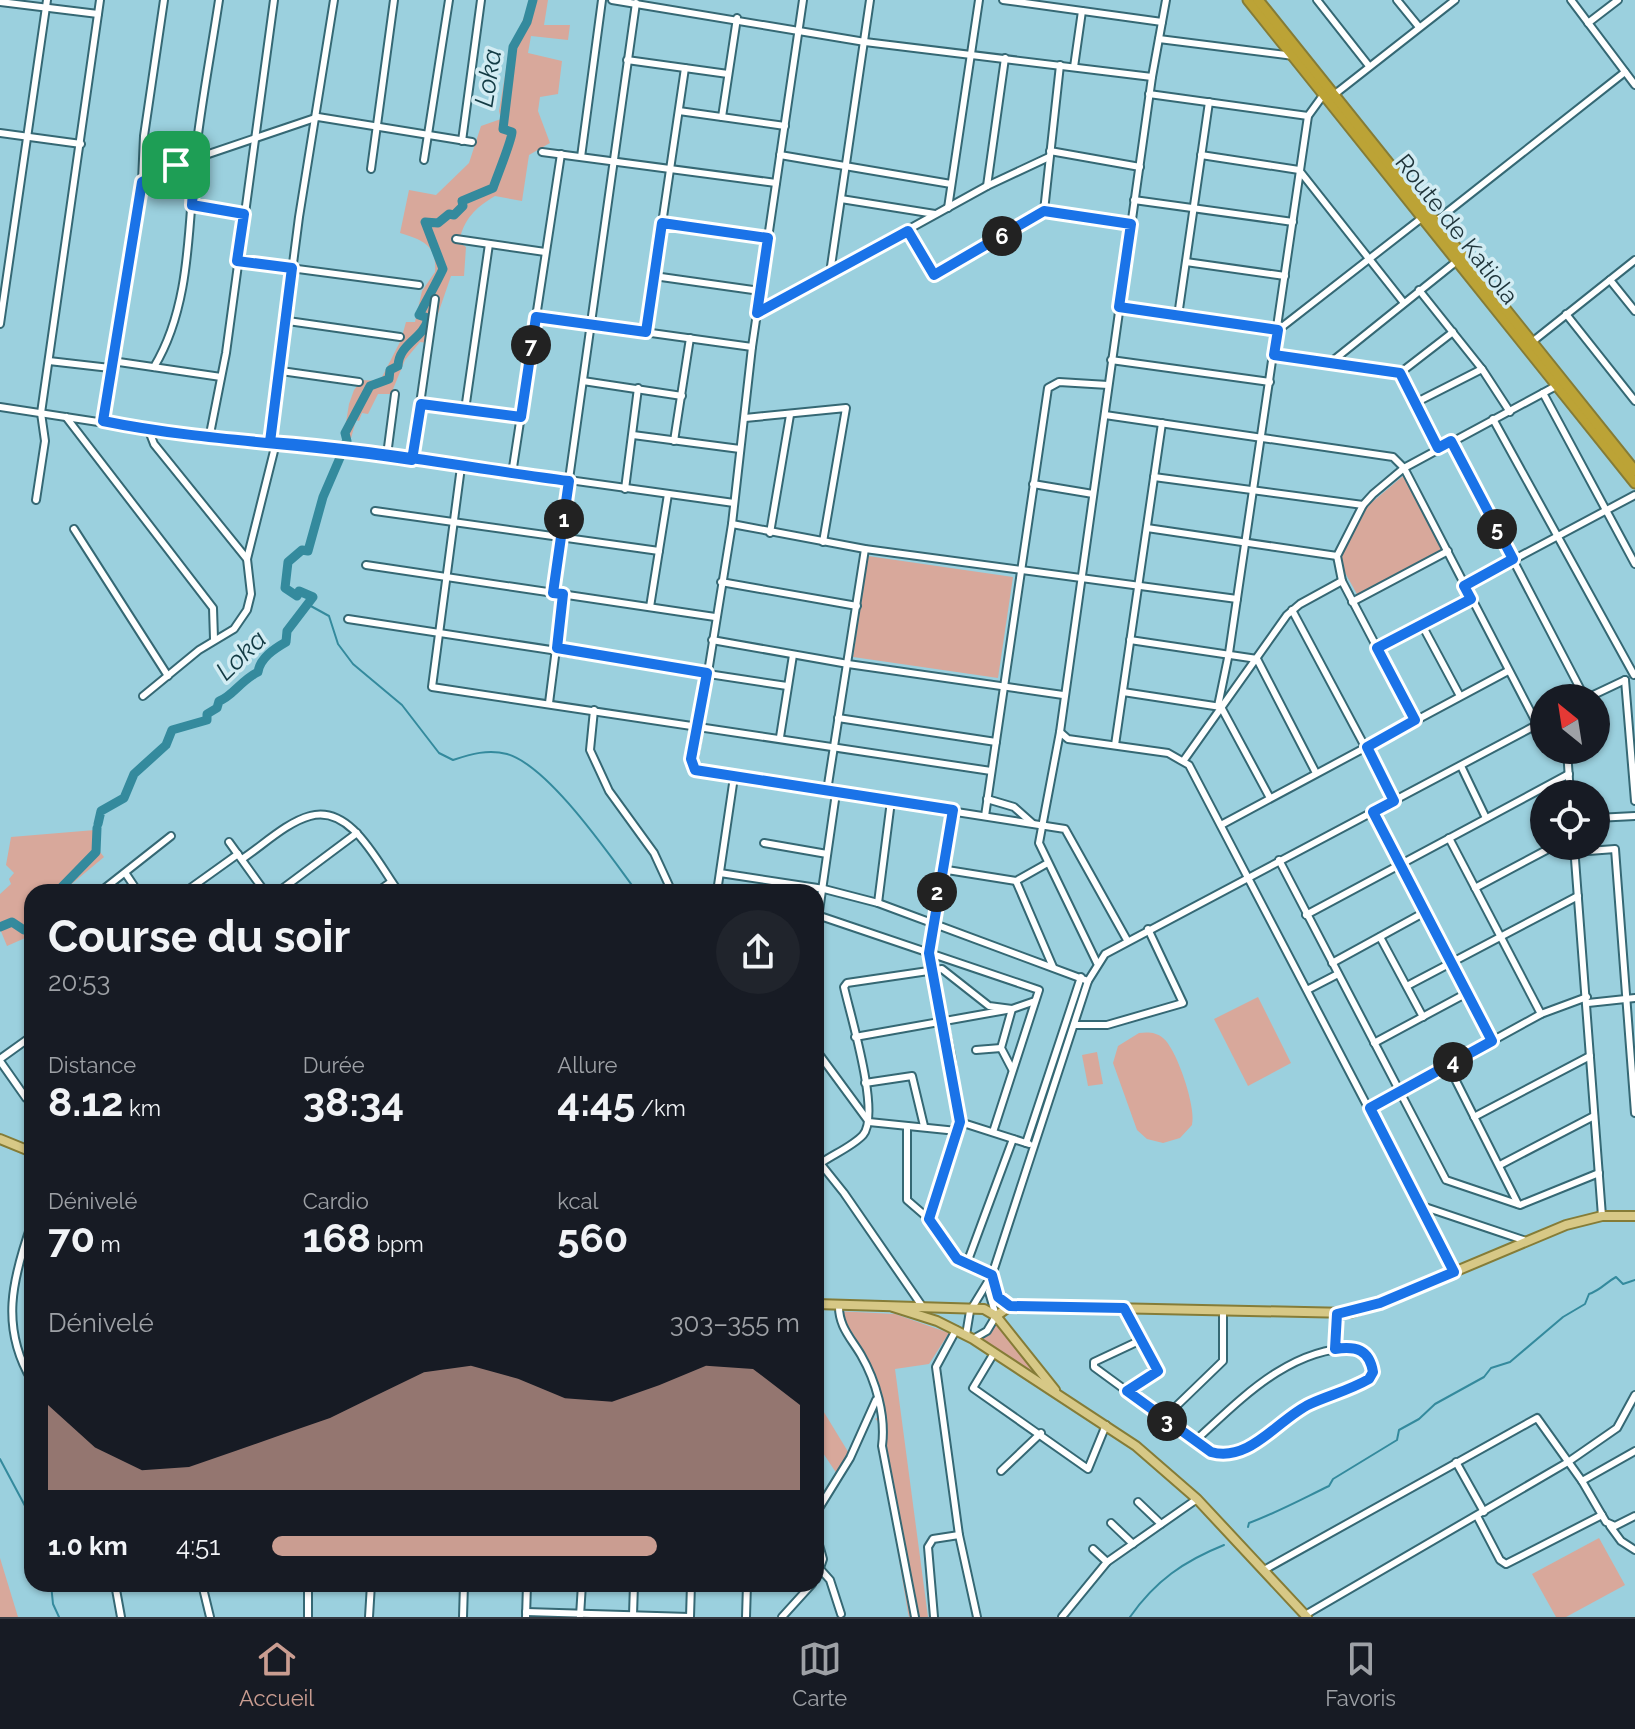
<!DOCTYPE html>
<html lang="fr">
<head>
<meta charset="utf-8">
<style>
  :root { --surface:#171b24; --page:#20242c; --text:#f1f3f6; --muted:#9ea1a6; --line:#363941; --accent:#ca9d91 }
  body { margin:0; font-family:Raleway,sans-serif; background:var(--page); color:var(--text); height:100vh; display:flex; flex-direction:column; font-size:30px; white-space:nowrap }
  * { box-sizing:border-box; margin:0 }
  p { font-size:26px; color:var(--muted) }
  .icon { flex:none; width:44px; height:44px; fill:none; stroke:currentColor; stroke-width:2; stroke-linecap:round; stroke-linejoin:round }
  .map { position:relative; flex:1; overflow:hidden }
  .panel { position:absolute; left:24px; top:884px; width:800px; height:708px; display:flex; flex-direction:column; background:var(--surface); border-radius:24px; box-shadow:0 2px 6px #0004 }
  .panel>* { flex:none }
  .needle { width:52px; rotate:330deg }
  .buttons { position:absolute; left:1530px; top:684px; display:grid; gap:16px }
  .buttons a { display:grid; place-items:center; width:80px; height:80px; border-radius:50%; background:var(--surface); box-shadow:0 2px 6px #0004; font-size:40px }
  .pin { position:absolute; display:grid; place-items:center; width:68px; height:68px; color:#fff; margin:-34px; border-radius:16px; box-shadow:0 4px 12px #0006 }
  .km { position:absolute; width:40px; height:40px; margin:-20px; border-radius:50%; background:#222; color:#fff; font-size:22px; line-height:40px; text-align:center }
  .round { display:grid; place-items:center; flex:none; width:84px; height:84px; border-radius:42px; background:var(--page) }
  .overview { display:flex; align-items:center; justify-content:space-between; height:136px; padding:0 24px }
  h1 { font-size:44px; font-weight:700; line-height:60px }
  .metrics { display:grid; grid-template-columns:repeat(3,1fr); gap:12px; height:136px; padding:8px 24px }
  .metrics div { display:grid; align-content:center }
  .metrics b { font-size:40px; font-weight:700 }
  .metrics small { font-size:22px; font-weight:400 }
  .metrics p { font-size:22px }
  .chart { height:224px; padding:16px 24px }
  .chart p { display:flex; justify-content:space-between }
  .chart svg { width:100%; height:144px; margin-top:8px; fill:var(--accent); opacity:.7 }
  ul { padding:0 24px; list-style:none; font-size:26px }
  li { display:grid; grid-template-columns:128px 96px 1fr; align-items:center; height:60px }
  li i { height:20px; border-radius:10px; background:var(--accent) }
  .menu { display:flex; justify-content:space-around; align-items:center; height:112px; border-top:2px solid var(--line); background:var(--surface); font-size:22px; color:var(--muted) }
  .menu a { display:grid; justify-items:center; gap:4px }
  .menu .active { color:var(--accent) }
  .map>svg:first-child { display:block }
  .green { fill:#d8a89b }
  .lines { fill:none; stroke-linecap:round; stroke-linejoin:round }
  .stream { stroke:#348a9d; stroke-width:2 }
  .river { stroke:#348a9d; stroke-width:9 }
  .minor-casing { stroke:#356874; stroke-width:10 }
  .major-casing { stroke:#857c37; stroke-width:12 }
  .highway-casing { stroke:#857c37; stroke-width:13 }
  .minor { stroke:#fff; stroke-width:6 }
  .major { stroke:#d7c886; stroke-width:8 }
  .highway { stroke:#bca336; stroke-width:9 }
  .route-casing { stroke:#fff; stroke-width:16 }
  .route { stroke:#1a73e8; stroke-width:10 }
  .labels { text-anchor:middle; dominant-baseline:central; stroke-width:7; stroke-linejoin:round; paint-order:stroke }
  .street-label { font-size:24px; fill:#1e3339; stroke:#d2ecf3 }
  .water-label { font-size:26px; font-style:italic; fill:#123a43; stroke:#d2ecf3 }
</style>
</head>
<body>
<div class="map">
<svg width="1635" height="1617" viewBox="0 0 1635 1617">
  <rect width="100%" height="100%" fill="#9bd0de"/>
  <g class="green">
    <path d="M 530,0 L 548,0 L 544,25 L 570,25 L 568,40 L 531,36 L 528,53 L 562,61 L 558,94 L 540,97 L 538,111 L 550,143 L 529,155 L 522,201 L 495,196 C 475,208 464,219 459,242 L 466,247 L 464,276 L 451,276 L 428,343 L 420,342 L 405,360 L 391,394 L 378,394 L 368,414 L 362,413 L 359,421 L 356,420 L 350,442 L 343,441 L 349,404 L 354,390 L 362,380 L 380,381 L 401,340 L 406,322 L 415,322 L 422,291 L 435,272 C 437,245 423,240 400,233 L 409,190 L 436,195 L 469,163 L 481,126 L 501,119 L 499,111 L 507,64 Z"/>
    <polygon points="1403,476 1444,550 1358,596 1334,553 1364,509"/>
    <polygon points="868,556 1013,577 998,678 853,657"/>
    <polygon points="95,830 97,848 104,857 62,892 32,892 32,935 7,946 0,929 0,894 11,884 9,879 14,873 6,865 11,837"/>
    <polygon points="1258,997 1291,1063 1248,1086 1214,1019"/>
    <path d="M 1139,1033 C 1148,1032 1156,1032 1163,1038 C 1177,1049 1197,1109 1192,1125 L 1180,1138 L 1163,1143 L 1147,1139 L 1137,1130 L 1113,1063 L 1118,1046 Z"/>
    <polygon points="1097,1052 1103,1084 1088,1086 1082,1055"/>
    <polygon points="836,1311 895,1314 949,1333 929,1364 895,1369 928,1617 909,1617 908,1613 880,1446 881,1424 875,1419 884,1412 876,1379"/>
    <polygon points="994,1323 996,1324 1041,1380 981,1340"/>
    <polygon points="816,1399 850,1455 837,1474 819,1447 816,1449"/>
    <polygon points="1599,1538 1625,1585 1566,1617 1556,1617 1532,1574"/>
    <polygon points="0,1558 18,1617 0,1617"/>
  </g>
  <g class="lines">
    <g class="stream">
      <path d="M 309,605 L 329,616 L 338,644 L 353,664 L 402,705 L 439,753 L 453,760 C 471,754 488,749 507,754 C 549,766 610,856 637,892"/>
      <polyline points="0,1459 32,1519"/>
      <path d="M 1248,1527 L 1249,1523 C 1276,1513 1302,1499 1329,1486 L 1333,1479 L 1397,1440 L 1399,1430 L 1419,1419 L 1435,1404 L 1484,1377 L 1491,1368 L 1510,1362 L 1563,1317 L 1585,1304 L 1589,1294 C 1601,1290 1605,1283 1616,1277 L 1623,1284 L 1635,1280"/>
      <polyline points="51,1584 53,1604 59,1617"/>
      <path d="M 1130,1617 C 1155,1581 1184,1561 1224,1545"/>
    </g>
    <g class="river">
      <path d="M 344,445 L 347,441 L 345,433 L 370,386 L 389,379 L 390,370 L 398,366 C 399,343 424,339 428,318 L 419,315 C 427,299 435,286 443,269 L 425,222 L 438,223 L 449,214 L 454,215 L 463,206 L 462,201 L 493,188 C 497,176 512,140 512,132 L 503,129 L 513,47 L 527,22 L 533,0"/>
      <path d="M 98,824 L 101,811 L 124,798 L 134,774 L 166,745 L 172,730 L 207,720 L 207,714 L 217,708 L 219,701 C 232,697 240,681 258,672 C 260,658 274,649 286,642 L 287,631 L 313,597 L 299,591 L 297,596 L 285,588 L 288,562 L 302,550 L 308,551 L 323,497 L 342,453"/>
      <polyline points="57,892 96,852 97,828"/>
      <polyline points="0,927 12,922 24,930 32,929"/>
    </g>
    <g class="minor-casing">
      <g id="minor">
        <polyline points="612,0 865,42 1152,77"/>
        <polyline points="803,0 752,347 732,524 693,765 700,772 1065,829 1127,940"/>
        <polyline points="1003,0 1162,22"/>
        <polyline points="1317,0 1369,66"/>
        <polyline points="1397,0 1419,27"/>
        <polyline points="1571,0 1635,85"/>
        <polyline points="0,2 98,14"/>
        <polyline points="1588,23 1618,0"/>
        <polyline points="1159,39 1294,56"/>
        <polyline points="627,60 728,74"/>
        <polyline points="1074,67 1082,11"/>
        <polyline points="1149,94 1308,116"/>
        <polyline points="1335,94 1455,0"/>
        <polyline points="679,111 785,126"/>
        <polyline points="722,117 737,18"/>
        <polyline points="0,133 81,144"/>
        <polyline points="462,141 481,0"/>
        <polyline points="1050,151 1140,167"/>
        <polyline points="542,152 776,183"/>
        <polyline points="780,155 951,184"/>
        <polyline points="1201,155 1299,170 1404,303"/>
        <polyline points="581,157 602,0"/>
        <polyline points="424,160 449,0"/>
        <polyline points="371,169 394,0"/>
        <polyline points="142,182 176,165 318,117 472,142"/>
        <polyline points="987,186 1005,58"/>
        <polyline points="841,199 935,214"/>
        <polyline points="1134,200 1293,222"/>
        <polyline points="192,205 244,214"/>
        <polyline points="948,208 979,0"/>
        <polyline points="1044,211 1060,65"/>
        <polyline points="1436,221 1625,72"/>
        <polyline points="662,223 768,238"/>
        <polyline points="908,231 934,275 1044,211 1131,224"/>
        <polyline points="456,239 545,252"/>
        <polyline points="237,261 419,285"/>
        <polyline points="1186,262 1285,276"/>
        <polyline points="830,273 870,0"/>
        <polyline points="654,276 760,291"/>
        <polyline points="1610,280 1635,311"/>
        <polyline points="1419,290 1482,369 1510,412"/>
        <polyline points="1119,307 1278,330 1423,217"/>
        <polyline points="757,313 987,186 1049,157"/>
        <polyline points="1566,314 1635,401"/>
        <polyline points="1178,316 1209,102"/>
        <polyline points="536,317 752,347"/>
        <polyline points="288,321 400,337"/>
        <polyline points="0,324 47,0"/>
        <polyline points="646,332 685,68"/>
        <polyline points="1532,342 1635,260"/>
        <polyline points="1274,355 1400,373 1453,332"/>
        <polyline points="1111,360 1270,382"/>
        <polyline points="49,361 110,368"/>
        <polyline points="112,361 221,377"/>
        <polyline points="1330,363 1457,261"/>
        <path d="M 154,367 C 191,306 188,228 195,158 C 201,105 211,53 219,0"/>
        <polyline points="281,371 359,382"/>
        <polyline points="1400,373 1438,448"/>
        <polyline points="583,381 682,396"/>
        <polyline points="1543,393 1635,564"/>
        <polyline points="1415,403 1482,369"/>
        <polyline points="421,404 521,417"/>
        <polyline points="0,407 209,439 353,450 734,503"/>
        <polyline points="465,410 489,244"/>
        <polyline points="1105,415 1393,457 1404,468 1537,724"/>
        <polyline points="66,417 213,608 214,639"/>
        <polyline points="745,418 846,408 823,542"/>
        <polyline points="1493,419 1634,675"/>
        <polyline points="103,421 142,182 144,136 164,0"/>
        <polyline points="633,435 740,449"/>
        <polyline points="209,439 226,353 274,0"/>
        <polyline points="674,441 690,338"/>
        <polyline points="1451,441 1585,698"/>
        <polyline points="270,442 299,217 334,0"/>
        <polyline points="387,455 395,394"/>
        <polyline points="412,460 435,299"/>
        <polyline points="461,467 432,687 991,771"/>
        <polyline points="512,474 561,154"/>
        <polyline points="1154,477 1363,505"/>
        <polyline points="1033,484 1093,494"/>
        <polyline points="625,489 638,388"/>
        <polyline points="36,500 45,441 41,413 100,0"/>
        <polyline points="375,511 659,551"/>
        <polyline points="732,524 865,549 1237,599"/>
        <polyline points="1147,528 1337,556"/>
        <polyline points="74,529 168,676"/>
        <polyline points="770,533 790,415"/>
        <polyline points="247,559 276,443"/>
        <polyline points="366,565 715,617"/>
        <polyline points="721,582 857,606"/>
        <polyline points="1464,586 1635,495"/>
        <polyline points="553,593 636,3"/>
        <polyline points="1352,602 1448,551"/>
        <polyline points="650,607 668,494"/>
        <polyline points="1292,610 1394,801"/>
        <polyline points="348,619 787,686"/>
        <polyline points="1422,625 1460,696"/>
        <polyline points="712,640 848,664 1063,695"/>
        <polyline points="1130,640 1257,659 1316,773"/>
        <polyline points="1377,648 1471,599"/>
        <polyline points="1625,680 1635,801"/>
        <polyline points="1123,692 1221,707 1270,798"/>
        <polyline points="143,696 199,650 234,629 247,610 251,594 247,559 154,444 149,431"/>
        <polyline points="1587,698 1625,680"/>
        <polyline points="549,703 563,594"/>
        <polyline points="1218,706 1229,653 1308,116 1324,94"/>
        <polyline points="594,710 590,750 609,791 654,853 672,892"/>
        <polyline points="838,718 996,742"/>
        <polyline points="1415,720 1342,581 1337,556 1363,505 1373,494 1404,468 1556,386"/>
        <polyline points="1060,732 1068,739 1168,753 1189,765 1454,1272"/>
        <polyline points="780,737 793,655"/>
        <polyline points="1115,745 1162,423"/>
        <polyline points="1567,750 1570,794"/>
        <polyline points="1184,760 1287,615 1300,604 1342,581"/>
        <polyline points="1461,766 1486,818"/>
        <polyline points="827,791 865,549"/>
        <polyline points="987,799 1014,807 1032,823"/>
        <polyline points="1373,812 1492,1041"/>
        <polyline points="985,816 1048,388 1059,382 1108,385"/>
        <polyline points="1596,818 1635,816"/>
        <polyline points="1221,825 1508,671"/>
        <polyline points="1449,838 1541,1014"/>
        <polyline points="229,842 265,892"/>
        <polyline points="764,843 827,854"/>
        <polyline points="1574,846 1602,1216"/>
        <polyline points="1575,852 1615,849 1635,1113"/>
        <path d="M 242,859 C 262,846 287,822 310,816 C 352,804 379,866 399,892"/>
        <polyline points="1279,860 1446,1180 1520,1205 1599,1173"/>
        <polyline points="941,869 1016,881 1046,864"/>
        <polyline points="720,873 824,889 878,903 1088,981"/>
        <polyline points="126,874 138,892"/>
        <polyline points="1016,881 1053,967"/>
        <polyline points="1475,888 1554,846"/>
        <polyline points="100,892 171,836"/>
        <polyline points="185,892 238,854"/>
        <polyline points="278,892 357,833"/>
        <polyline points="377,892 391,882"/>
        <polyline points="717,892 734,777"/>
        <polyline points="878,903 891,801"/>
        <polyline points="1306,915 1569,774"/>
        <polyline points="820,916 1039,990 993,1132"/>
        <polyline points="816,932 836,793"/>
        <polyline points="1380,937 1423,1017"/>
        <polyline points="1097,963 1039,843 1060,732 1152,77 1166,0"/>
        <polyline points="1332,963 1425,912"/>
        <polyline points="1407,986 1578,896"/>
        <polyline points="1309,989 1338,974"/>
        <polyline points="1588,1003 1635,998"/>
        <polyline points="1074,1025 1107,1025 1183,1003 1148,929"/>
        <polyline points="855,1037 1012,1009 1035,1001"/>
        <polyline points="1374,1043 1467,993"/>
        <polyline points="816,1050 869,1122 957,1131"/>
        <polyline points="976,1050 1001,1048"/>
        <polyline points="0,1059 32,1036"/>
        <polyline points="0,1061 26,1098 32,1101"/>
        <polyline points="1448,1065 1518,1204"/>
        <polyline points="865,1083 912,1076 924,1126"/>
        <polyline points="1370,1108 1541,1014 1587,997"/>
        <polyline points="1474,1117 1590,1056"/>
        <polyline points="960,1122 1029,1144"/>
        <polyline points="907,1126 907,1200 929,1219 957,1259 992,1275"/>
        <polyline points="1026,1143 1081,977"/>
        <polyline points="816,1158 844,1193 922,1306"/>
        <path d="M 821,1163 C 834,1154 853,1146 863,1135 C 881,1114 850,1014 844,987 L 847,983 L 942,969 L 989,1006 L 1012,1009 L 1001,1048 L 1012,1069"/>
        <polyline points="1500,1165 1594,1116"/>
        <polyline points="1419,1205 1526,1241"/>
        <polyline points="929,1219 960,1122 951,1055 929,953 953,810"/>
        <path d="M 32,1223 C 12,1279 0,1328 32,1381"/>
        <polyline points="967,1263 1013,1139"/>
        <path d="M 839,1304 C 838,1326 851,1338 861,1355 C 876,1381 886,1416 882,1446 L 915,1617"/>
        <polyline points="1124,1308 1158,1371 1127,1391"/>
        <polyline points="956,1330 936,1367 959,1535 977,1617"/>
        <polyline points="966,1335 970,1311 992,1275 1088,981 1105,954 1544,721"/>
        <polyline points="973,1339 987,1331 996,1316 989,1292 991,1282"/>
        <path d="M 1141,1340 L 1094,1362 L 1094,1367 L 1195,1441 L 1219,1454 L 1233,1453 L 1252,1445 L 1309,1404 L 1358,1386 L 1373,1372 L 1366,1353 L 1358,1348 C 1291,1345 1240,1400 1195,1441"/>
        <polyline points="1335,1349 1337,1314"/>
        <polyline points="994,1353 973,1388 1088,1469 1106,1425"/>
        <polyline points="1163,1419 1223,1361 1223,1310"/>
        <polyline points="1456,1462 1484,1512"/>
        <polyline points="1001,1471 1041,1433"/>
        <polyline points="1582,1481 1635,1451"/>
        <polyline points="1138,1502 1161,1524"/>
        <polyline points="816,1513 850,1458 876,1400"/>
        <polyline points="1477,1516 1500,1560 1506,1564 1602,1515"/>
        <polyline points="1111,1523 1133,1544"/>
        <polyline points="1610,1526 1621,1541 1635,1550"/>
        <polyline points="816,1534 823,1559 816,1579"/>
        <polyline points="1093,1549 1107,1562"/>
        <polyline points="821,1570 830,1580 841,1614"/>
        <polyline points="1264,1570 1537,1418 1582,1481 1606,1522 1615,1526 1635,1516"/>
        <polyline points="115,1584 121,1617"/>
        <polyline points="202,1584 210,1617"/>
        <polyline points="236,1584 308,1586"/>
        <polyline points="526,1612 689,1617"/>
        <polyline points="633,1615 634,1584"/>
        <polyline points="1305,1615 1568,1462 1617,1428 1635,1395"/>
        <polyline points="580,1616 582,1584"/>
        <polyline points="308,1617 308,1584"/>
        <polyline points="369,1617 371,1584"/>
        <polyline points="463,1617 464,1584"/>
        <polyline points="526,1617 527,1584"/>
        <polyline points="690,1617 691,1584"/>
        <polyline points="746,1617 747,1584"/>
        <polyline points="782,1617 812,1584"/>
        <polyline points="934,1617 928,1547 933,1539 959,1535"/>
        <polyline points="1062,1617 1107,1562 1197,1499"/>
      </g>
    </g>
    <g class="major-casing">
      <g id="major">
        <polyline points="0,1139 32,1152"/>
        <polyline points="991,1280 998,1297 1010,1306"/>
        <polyline points="816,1304 984,1309 996,1316 1055,1390"/>
        <polyline points="893,1307 937,1321 973,1339 1136,1446 1197,1499 1307,1617"/>
        <polyline points="996,1316 1010,1306 1350,1313 1380,1303 1566,1225 1602,1216 1635,1216"/>
      </g>
    </g>
    <g class="highway-casing">
      <g id="highway">
        <polyline points="1248,0 1635,483"/>
        <polyline points="1258,0 1635,471"/>
      </g>
    </g>
    <use href="#minor" class="minor"/>
    <use href="#major" class="major"/>
    <use href="#highway" class="highway"/>
  </g>
  <g class="lines">
    <g class="route-casing">
      <path id="route" d="M 176,165 L 195,161 L 192,205 L 244,214 L 237,261 L 292,268 L 270,442 C 370,449 469,468 569,481 L 553,593 L 563,594 L 557,648 L 707,673 L 691,759 L 695,770 L 953,810 L 929,953 L 960,1122 L 929,1219 L 957,1259 L 992,1275 L 998,1297 L 1010,1306 L 1124,1308 L 1158,1371 L 1127,1391 L 1211,1452 C 1250,1463 1278,1419 1310,1404 C 1330,1395 1350,1390 1369,1379 L 1373,1372 C 1369,1349 1356,1346 1335,1349 L 1337,1314 L 1380,1303 L 1454,1272 L 1370,1108 L 1492,1041 L 1373,812 L 1394,801 L 1367,747 L 1415,720 L 1377,648 L 1471,599 L 1464,586 L 1513,559 L 1451,441 L 1438,448 L 1400,373 L 1274,355 L 1278,330 L 1119,307 L 1131,224 L 1044,211 L 934,275 L 908,231 L 757,313 L 768,238 L 662,223 L 646,332 L 536,317 L 521,417 L 421,404 L 412,460 C 309,443 205,442 103,421 L 142,182 L 176,165"/>
    </g>
    <use href="#route" class="route"/>
  </g>
  <g class="labels">
    <g class="street-label">
      <text transform="translate(1457 229) rotate(52)">Route de Katiola</text>
    </g>
    <g class="water-label">
      <text transform="translate(488 78) rotate(-81)">Loka</text>
      <text transform="translate(241 655) rotate(-44)">Loka</text>
    </g>
  </g>
</svg>
<div class="buttons">
<a><svg class="needle" viewBox="-14 -14 28 28"><path d="M0-13l5 13h-10z" fill="#e53935"/><path d="M0 13l5-13h-10z" fill="#9ea1a6"/></svg></a>
<a><svg class="icon" aria-label="locate" viewBox="0 0 24 24"><circle cx="12" cy="12" r="6"/><path d="M12 2v4M12 18v4M2 12h4M18 12h4"/></svg></a>
</div>
<div class="pin" style="left:176px;top:165px;background:#1e9e55"><svg class="icon" aria-label="arrive" viewBox="0 0 24 24"><path d="M6 21V4h12l-3 4 3 4H6"/></svg></div>
<b class="km" style="left:564px;top:519px">1</b>
<b class="km" style="left:937px;top:892px">2</b>
<b class="km" style="left:1167px;top:1421px">3</b>
<b class="km" style="left:1453px;top:1062px">4</b>
<b class="km" style="left:1497px;top:529px">5</b>
<b class="km" style="left:1002px;top:236px">6</b>
<b class="km" style="left:531px;top:345px">7</b>
<section class="panel">
<div class="overview"><div><h1>Course du soir</h1><p>20:53</p></div><a class="round"><svg class="icon" aria-label="share" viewBox="0 0 24 24"><path d="M12 15V3M7 8l5-5 5 5M5 13v7h14v-7"/></svg></a></div>
<div class="metrics">
<div><p>Distance</p><b>8.12<small> km</small></b></div>
<div><p>Durée</p><b>38:34</b></div>
<div><p>Allure</p><b>4:45<small> /km</small></b></div>
</div>
<div class="metrics">
<div><p>Dénivelé</p><b>70<small> m</small></b></div>
<div><p>Cardio</p><b>168<small> bpm</small></b></div>
<div><p>kcal</p><b>560</b></div>
</div>
<div class="chart"><p><span>Dénivelé</span>303–355 m</p>
<svg viewBox="0 0 160 44" preserveAspectRatio="none"><path d="M0 44V18L10 31L20 38L30 37L40 32L50 27L60 22L70 15L80 8L90 6L100 10L110 16L120 17L130 12L140 6L150 7L160 18V44z"/></svg>
</div>
<ul>
<li><b>1.0 km</b>4:51<i style="width:73%"></i></li>
</ul>
</section>
</div>
<nav class="menu">
<a class="active"><svg class="icon" aria-label="home" viewBox="0 0 24 24"><path d="M3 11l9-7 9 7M6 9v11h12V9"/></svg>Accueil</a>
<a><svg class="icon" aria-label="map" viewBox="0 0 24 24"><path d="M3 6l6-2 6 2 6-2v14l-6 2-6-2-6 2zM9 4v14M15 6v14"/></svg>Carte</a>
<a><svg class="icon" aria-label="saved" viewBox="0 0 24 24"><path d="M7 4h10v16l-5-4-5 4z"/></svg>Favoris</a>
</nav>
</body>
</html>
